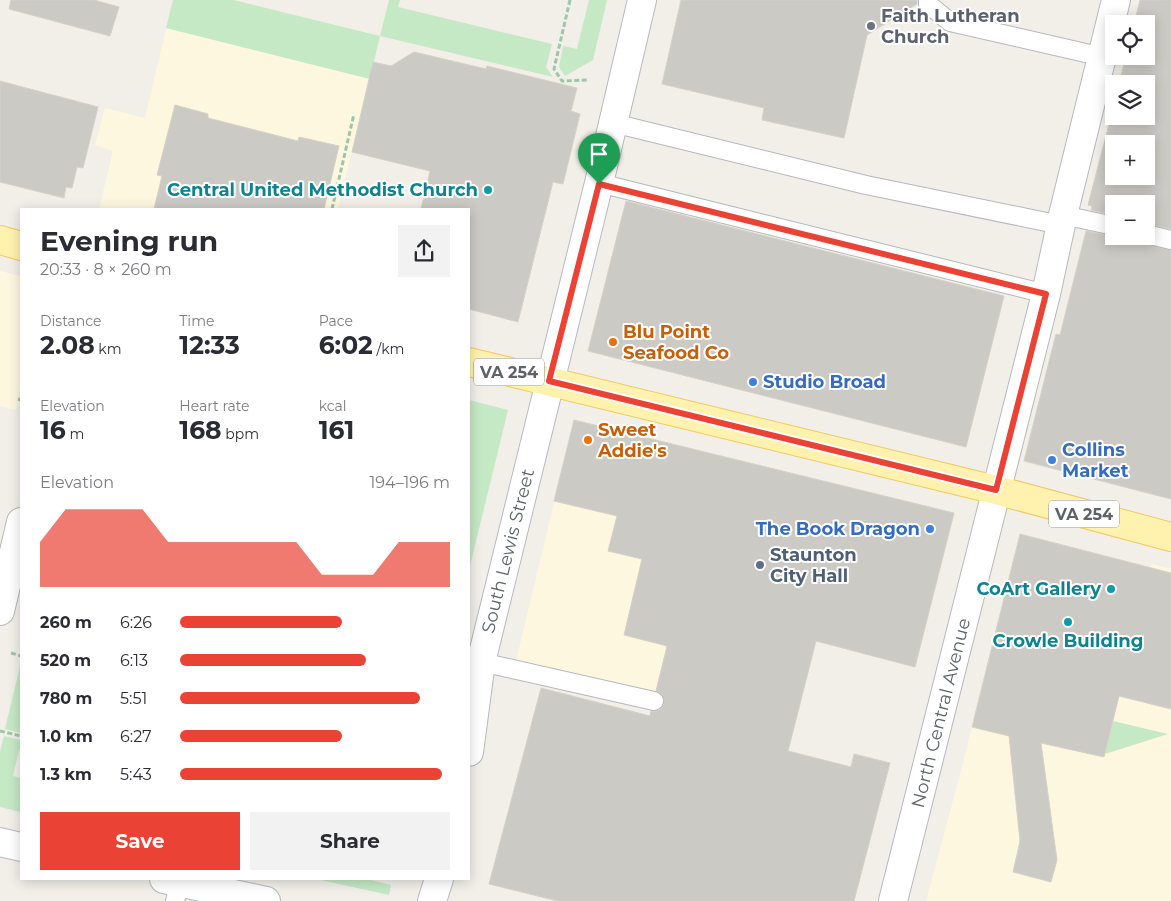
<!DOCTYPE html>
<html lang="en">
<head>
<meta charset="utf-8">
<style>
  :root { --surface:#fff; --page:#f2f2f3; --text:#2b2b33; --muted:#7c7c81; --accent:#ea4335 }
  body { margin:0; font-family:Montserrat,sans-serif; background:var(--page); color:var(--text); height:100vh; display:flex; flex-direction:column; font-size:19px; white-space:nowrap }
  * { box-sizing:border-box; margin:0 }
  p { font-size:16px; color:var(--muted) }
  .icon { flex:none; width:28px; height:28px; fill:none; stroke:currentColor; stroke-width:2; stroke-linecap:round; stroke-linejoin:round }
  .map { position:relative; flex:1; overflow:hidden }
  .panel { position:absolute; left:20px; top:208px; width:450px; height:672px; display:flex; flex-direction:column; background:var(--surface); border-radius:0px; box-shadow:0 2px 12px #0003 }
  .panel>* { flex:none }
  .tools { position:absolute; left:1105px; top:15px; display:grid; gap:10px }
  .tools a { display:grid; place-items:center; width:50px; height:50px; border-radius:0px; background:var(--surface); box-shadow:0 2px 12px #0003; font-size:25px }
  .pin { position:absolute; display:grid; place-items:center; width:42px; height:42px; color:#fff; margin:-51px -21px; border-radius:50% 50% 50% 0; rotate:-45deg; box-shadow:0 0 5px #0007 }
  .pin .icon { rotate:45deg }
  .round { display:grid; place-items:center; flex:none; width:52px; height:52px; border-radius:0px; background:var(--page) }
  .headline { display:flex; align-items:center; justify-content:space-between; height:85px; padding:0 20px }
  h1 { font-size:28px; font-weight:700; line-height:38px }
  .figures { display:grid; grid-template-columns:repeat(3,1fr); gap:8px; height:85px; padding:5px 20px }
  .figures div { display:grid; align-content:center }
  .figures b { font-size:25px; font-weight:700 }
  .figures small { font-size:14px; font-weight:400 }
  .figures p { font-size:14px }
  .chart { height:140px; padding:10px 20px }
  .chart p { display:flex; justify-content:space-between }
  .chart svg { width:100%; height:90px; margin-top:5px; fill:var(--accent); opacity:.7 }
  .primary-button { display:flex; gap:10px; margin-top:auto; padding:10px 20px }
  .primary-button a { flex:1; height:58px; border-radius:0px; background:var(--accent); color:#fff; font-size:20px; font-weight:700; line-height:58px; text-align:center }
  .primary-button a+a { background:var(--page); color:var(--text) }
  ul { padding:0 20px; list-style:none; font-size:16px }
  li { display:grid; grid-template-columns:80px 60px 1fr; align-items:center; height:38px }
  li i { height:12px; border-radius:6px; background:var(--accent) }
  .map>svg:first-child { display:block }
  .commercial { fill:#fef7e0 }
  .green { fill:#c5e8c5 }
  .building { fill:#cccac5; stroke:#d6d1c6; fill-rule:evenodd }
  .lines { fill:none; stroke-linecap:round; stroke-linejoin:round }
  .lane-casing { stroke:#b5b8bc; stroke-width:20 }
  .street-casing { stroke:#b5b8bc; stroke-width:30 }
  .secondary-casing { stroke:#b6babf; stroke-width:30 }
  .primary-casing { stroke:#f2c960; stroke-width:30 }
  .path { stroke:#9cc7a9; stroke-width:3; stroke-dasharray:5 2.5; stroke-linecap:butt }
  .lane { stroke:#fff; stroke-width:18 }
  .street { stroke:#fff; stroke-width:28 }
  .secondary { stroke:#fff; stroke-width:28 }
  .primary { stroke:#fff2af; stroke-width:28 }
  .route-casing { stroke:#fff; stroke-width:10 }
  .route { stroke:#ea4335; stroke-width:6 }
  .worship-dot { fill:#6b7280; stroke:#fff; stroke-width:2 }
  .culture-dot { fill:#0f9aa8; stroke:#fff; stroke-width:2 }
  .food-dot { fill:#e8710a; stroke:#fff; stroke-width:2 }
  .shop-dot { fill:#3f7fe0; stroke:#fff; stroke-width:2 }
  .service-dot { fill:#5c6f8a; stroke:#fff; stroke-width:2 }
  .labels { text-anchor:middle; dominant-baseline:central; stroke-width:4; stroke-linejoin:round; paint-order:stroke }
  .shield { fill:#fff; stroke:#8f9295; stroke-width:1 }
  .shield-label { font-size:16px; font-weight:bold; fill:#5f6368 }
  .worship-label { font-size:18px; font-weight:bold; fill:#5b616d; stroke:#fff; text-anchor:start }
  .culture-label { font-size:18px; font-weight:bold; fill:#0d838f; stroke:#fff; text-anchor:end }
  .food-label { font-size:18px; font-weight:bold; fill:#c56008; stroke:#fff; text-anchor:start }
  .shop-label { font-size:18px; font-weight:bold; fill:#366cbe; stroke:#fff; text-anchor:start }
  .street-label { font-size:18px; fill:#5f6368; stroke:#fff }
  .service-label { font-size:18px; font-weight:bold; fill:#4e5e75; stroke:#fff; text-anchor:start }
</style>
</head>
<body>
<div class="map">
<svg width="1171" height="901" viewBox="0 0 1171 901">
  <rect width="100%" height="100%" fill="#f1efe8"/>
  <g class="commercial">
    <polygon points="173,0 234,0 380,36 338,209 99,209 113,151 95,145 105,108 145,118"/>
    <polygon points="0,271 21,276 21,387 16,410 0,406"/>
    <polygon points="574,420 712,454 656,694 516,661"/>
    <polygon points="1020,534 1150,567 1152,564 1171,569 1171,901 926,901 961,771"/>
  </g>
  <g class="green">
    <polygon points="173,0 234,0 380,36 389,0 400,0 398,7 552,44 546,67 553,77 380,36 370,79 166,28"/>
    <polygon points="589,0 607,0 593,60 565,76 559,67 563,46 577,49"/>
    <polygon points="469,400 508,410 469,570"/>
    <polygon points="20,666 21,666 21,733 5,729"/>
    <polygon points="1113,721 1168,734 1105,754"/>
    <polygon points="4,736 21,740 21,750 19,750 13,776 21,778 21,812 0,807 0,751"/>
    <polygon points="316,879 367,879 391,885 389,895"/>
  </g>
  <g class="building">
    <polygon points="11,0 94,0 119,7 110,36 9,9"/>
    <polygon points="681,0 917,0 917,4 867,35 844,138 762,120 764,108 662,84"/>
    <path d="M 1140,0 L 1171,0 L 1171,229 L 1146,224 L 1146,204 L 1114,204 L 1114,215 L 1091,210 L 1092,206 L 1088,205 L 1114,105 L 1114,116 L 1146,116 L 1146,84 L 1119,84 L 1126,56 L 1146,56 L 1146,24 L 1134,24 ZM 1114,144 L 1146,144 L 1146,176 L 1114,176 Z"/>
    <polygon points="414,52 486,69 487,66 577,88 571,111 580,114 563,184 553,182 518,322 469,309 469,209 421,209 430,171 352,152 373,62 391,66"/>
    <polygon points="0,81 98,107 83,168 77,167 72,188 66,187 64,198 0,182"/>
    <polygon points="175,105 208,114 208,118 298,141 299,137 339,146 324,209 154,209 162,176 157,175"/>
    <polygon points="626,201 1004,296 966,447 588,351"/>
    <polygon points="1086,231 1112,236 1136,236 1138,241 1144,244 1171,250 1171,499 1024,461 1056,334 1060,335"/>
    <polygon points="574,420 954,513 915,667 816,641 788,751 851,767 854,754 890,763 854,901 558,901 489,884 541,688 650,716 651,711 657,711 661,709 664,703 662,694 656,691 667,646 624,635 642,559 608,551 617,516 554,501"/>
    <polygon points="1020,534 1171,573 1171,709 1119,696 1104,757 1041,743 1057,860 1051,882 1013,872 1020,841 1009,736 972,727"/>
  </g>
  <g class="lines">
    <g class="lane-casing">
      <g id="lane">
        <polyline points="928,0 928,4 950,22 1103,57"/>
        <polyline points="613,123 866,185 1061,225"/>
        <polyline points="599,183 1046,294"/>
        <polyline points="1063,215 1114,226"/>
        <polyline points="1146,234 1171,240"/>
        <polyline points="481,662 654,701"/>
        <polyline points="175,901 180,882"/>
      </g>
    </g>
    <g class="street-casing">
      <polyline id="street" points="0,611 21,522"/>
    </g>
    <g class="secondary-casing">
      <g id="secondary">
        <polyline points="469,752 481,662 599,183 642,0"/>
        <polyline points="0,842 21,847"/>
        <polyline points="164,879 266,901"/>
        <polyline points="432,901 439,879"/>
        <polyline points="893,901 1046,294 1063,215 1116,0"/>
      </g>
    </g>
    <g class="primary-casing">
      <g id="primary">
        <polyline points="0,240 21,246"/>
        <polyline points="469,362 996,490 1171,537"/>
      </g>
    </g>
    <g class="path">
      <polyline points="570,0 554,69 562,81 588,80"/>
      <polyline points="332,209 354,114"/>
      <polyline points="18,399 21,400"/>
      <polyline points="11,653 21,656"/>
      <polyline points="0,731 21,736"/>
    </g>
    <use href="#lane" class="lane"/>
    <use href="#street" class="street"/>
    <use href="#secondary" class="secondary"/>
    <use href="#primary" class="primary"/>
  </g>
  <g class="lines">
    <g class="route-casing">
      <polygon id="route" points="599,184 1046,294 996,490 549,381"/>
    </g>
    <use href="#route" class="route"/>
  </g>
  <circle class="worship-dot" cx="871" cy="26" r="5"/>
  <g class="culture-dot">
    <circle cx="488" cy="190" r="5"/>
    <circle cx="1111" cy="589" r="5"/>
    <circle cx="1068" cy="622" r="5"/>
  </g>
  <g class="food-dot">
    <circle cx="613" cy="342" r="5"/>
    <circle cx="588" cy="440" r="5"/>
  </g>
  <g class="shop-dot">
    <circle cx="753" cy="382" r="5"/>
    <circle cx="1052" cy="460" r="5"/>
    <circle cx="930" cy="529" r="5"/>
  </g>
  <circle class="service-dot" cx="760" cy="565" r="5"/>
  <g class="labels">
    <g class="shield">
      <rect x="474" y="358.5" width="70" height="27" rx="4"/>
      <rect x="1049" y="500.5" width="70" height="27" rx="4"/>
    </g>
    <g class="shield-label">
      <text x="509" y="372">VA 254</text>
      <text x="1084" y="514">VA 254</text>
    </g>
    <g class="worship-label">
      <text x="881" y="16">Faith Lutheran<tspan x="881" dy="21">Church</tspan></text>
    </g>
    <g class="culture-label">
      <text x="478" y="190">Central United Methodist Church</text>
      <text x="1101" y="589">CoArt Gallery</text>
      <text x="1068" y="641" text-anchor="middle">Crowle Building</text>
    </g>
    <g class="food-label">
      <text x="623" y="332">Blu Point<tspan x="623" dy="21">Seafood Co</tspan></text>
      <text x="598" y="430">Sweet<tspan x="598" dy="21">Addie's</tspan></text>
    </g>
    <g class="shop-label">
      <text x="763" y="382">Studio Broad</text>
      <text x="1062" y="450">Collins<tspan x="1062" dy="21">Market</tspan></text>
      <text x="920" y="529" text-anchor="end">The Book Dragon</text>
    </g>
    <g class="street-label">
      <text transform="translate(508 551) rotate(-76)">South Lewis Street</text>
      <text transform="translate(941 713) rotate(-76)">North Central Avenue</text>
    </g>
    <g class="service-label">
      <text x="770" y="555">Staunton<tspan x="770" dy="21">City Hall</tspan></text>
    </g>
  </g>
</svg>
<div class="tools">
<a><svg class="icon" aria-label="locate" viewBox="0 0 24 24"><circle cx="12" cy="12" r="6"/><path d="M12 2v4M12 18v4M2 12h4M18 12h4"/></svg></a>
<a><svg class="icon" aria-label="layers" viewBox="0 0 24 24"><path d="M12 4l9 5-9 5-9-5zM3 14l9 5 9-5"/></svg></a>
<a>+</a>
<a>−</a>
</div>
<div class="pin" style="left:599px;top:184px;background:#1e9e55"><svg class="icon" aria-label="arrive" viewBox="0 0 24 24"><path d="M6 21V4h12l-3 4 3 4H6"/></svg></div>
<section class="panel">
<div class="headline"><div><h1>Evening run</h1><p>20:33 · 8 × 260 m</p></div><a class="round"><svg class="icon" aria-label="share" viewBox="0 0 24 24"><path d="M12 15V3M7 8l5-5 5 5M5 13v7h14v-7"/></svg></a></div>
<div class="figures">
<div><p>Distance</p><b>2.08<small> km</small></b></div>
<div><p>Time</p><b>12:33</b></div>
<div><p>Pace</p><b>6:02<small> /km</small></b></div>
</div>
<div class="figures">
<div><p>Elevation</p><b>16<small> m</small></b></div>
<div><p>Heart rate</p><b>168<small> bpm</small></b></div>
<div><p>kcal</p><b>161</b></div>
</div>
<div class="chart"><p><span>Elevation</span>194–196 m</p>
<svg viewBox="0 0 160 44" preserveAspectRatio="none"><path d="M0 44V22L10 6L20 6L30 6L40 6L50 22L60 22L70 22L80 22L90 22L100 22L110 38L120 38L130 38L140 22L150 22L160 22V44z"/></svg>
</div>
<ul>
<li><b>260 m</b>6:26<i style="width:60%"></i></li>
<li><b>520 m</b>6:13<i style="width:69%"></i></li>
<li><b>780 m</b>5:51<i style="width:89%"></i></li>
<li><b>1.0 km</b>6:27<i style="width:60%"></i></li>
<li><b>1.3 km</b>5:43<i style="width:97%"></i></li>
</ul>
<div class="primary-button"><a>Save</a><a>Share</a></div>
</section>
</div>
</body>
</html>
